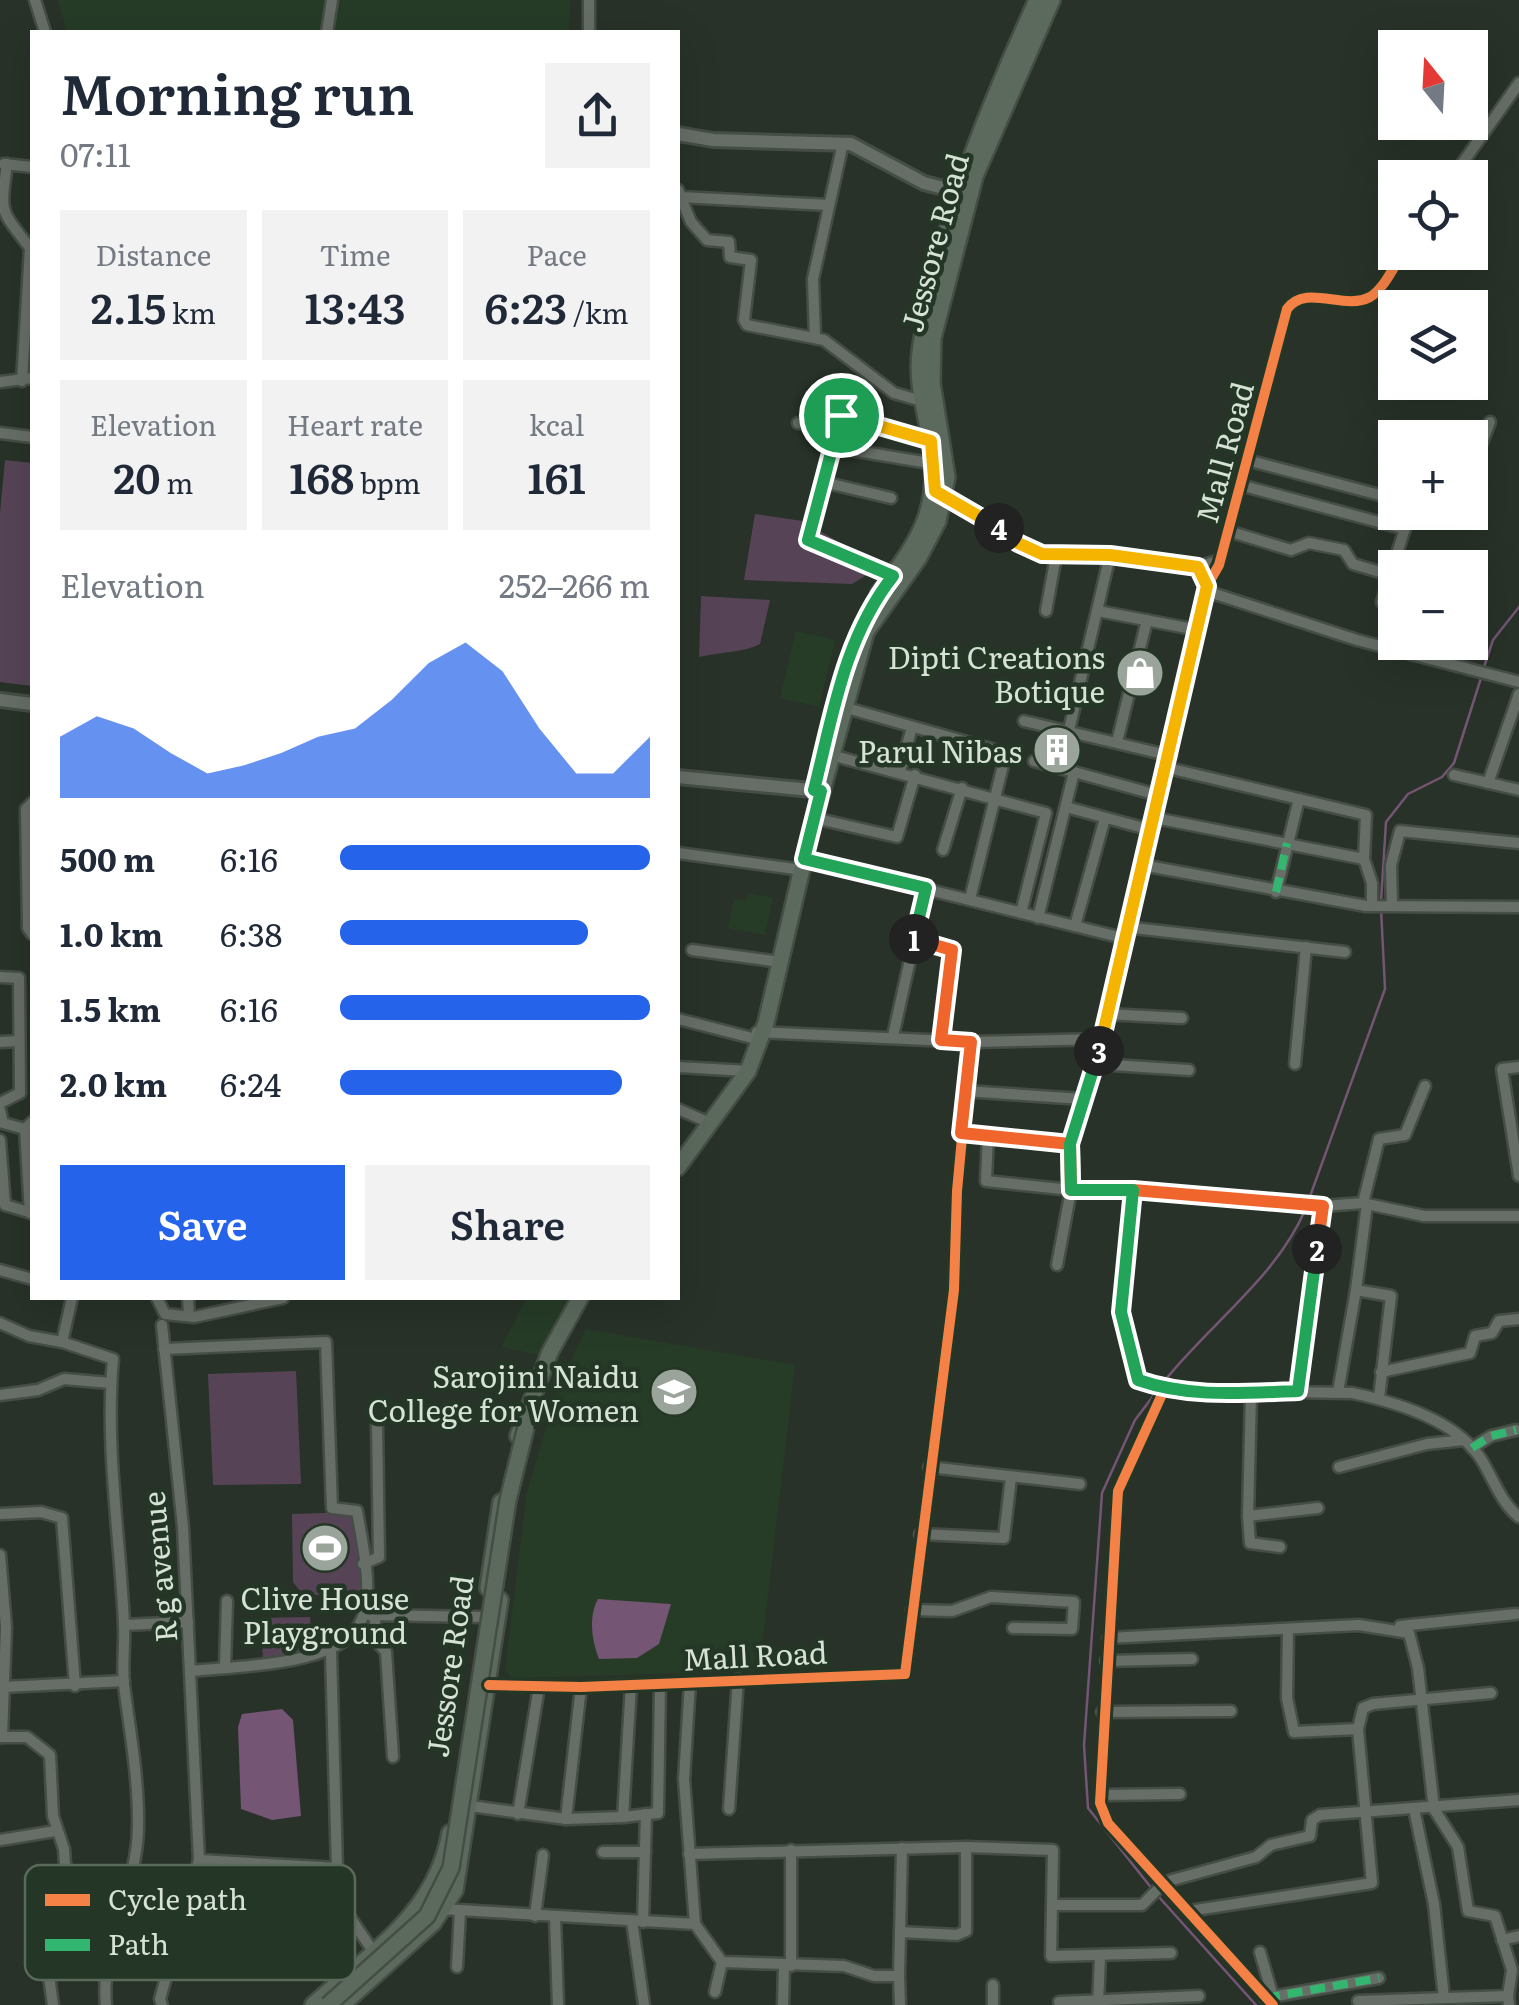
<!DOCTYPE html>
<html lang="en">
<head>
<meta charset="utf-8">
<style>
  :root { --surface:#fff; --page:#f2f2f3; --text:#1f2937; --muted:#747a83; --accent:#2563eb }
  body { margin:0; font-family:Literata,serif; background:var(--page); color:var(--text); height:100vh; display:flex; flex-direction:column; font-size:38px; white-space:nowrap }
  * { box-sizing:border-box; margin:0 }
  p { font-size:32px; color:var(--muted) }
  .icon { flex:none; width:55px; height:55px; fill:none; stroke:currentColor; stroke-width:2; stroke-linecap:round; stroke-linejoin:round }
  .map { position:relative; flex:1; overflow:hidden }
  .side { position:absolute; left:30px; top:30px; width:650px; height:1270px; display:flex; flex-direction:column; background:var(--surface); border-radius:0px; box-shadow:0 10px 40px #0002 }
  .side>* { flex:none }
  .needle { width:65px; rotate:342deg }
  .fabs { position:absolute; left:1378px; top:30px; display:grid; gap:20px }
  .fabs a { display:grid; place-items:center; width:110px; height:110px; border-radius:0px; background:var(--surface); box-shadow:0 10px 40px #0002; font-size:50px }
  .pin { position:absolute; display:grid; place-items:center; width:85px; height:85px; color:#fff; margin:-42px; border:5px solid #fff; border-radius:50%; box-shadow:0 2px 10px #0007 }
  .km { position:absolute; width:50px; height:50px; margin:-25px; border-radius:50%; background:#222; color:#fff; font-size:28px; line-height:50px; text-align:center }
  .round { display:grid; place-items:center; flex:none; width:105px; height:105px; border-radius:0px; background:var(--page) }
  .summary { display:flex; align-items:center; justify-content:space-between; height:170px; padding:0 30px }
  h1 { font-size:55px; font-weight:600; line-height:75px }
  .stats { display:grid; grid-template-columns:repeat(3,1fr); gap:15px; height:170px; padding:10px 30px }
  .stats div { display:grid; align-content:center; border-radius:0px; background:var(--page); text-align:center }
  .stats b { font-size:42px; font-weight:600 }
  .stats small { font-size:28px; font-weight:400 }
  .stats p { font-size:28px }
  .chart { height:280px; padding:20px 30px }
  .chart p { display:flex; justify-content:space-between }
  .chart svg { width:100%; height:180px; margin-top:10px; fill:var(--accent); opacity:.7 }
  .button { display:flex; gap:20px; margin-top:auto; padding:20px 30px }
  .button a { flex:1; height:115px; border-radius:0px; background:var(--accent); color:#fff; font-size:40px; font-weight:600; line-height:115px; text-align:center }
  .button a+a { background:var(--page); color:var(--text) }
  ul { padding:0 30px; list-style:none; font-size:32px }
  li { display:grid; grid-template-columns:160px 120px 1fr; align-items:center; height:75px }
  li i { height:25px; border-radius:12px; background:var(--accent) }
  .map>svg:first-child { display:block }
  .built { fill:#263c27 }
  .green { fill:#564456 }
  .water { fill:#745574 }
  .lines { fill:none; stroke-linecap:round; stroke-linejoin:round }
  .stream { stroke:#745574; stroke-width:2.5 }
  .minor-casing { stroke:#454e45; stroke-width:15 }
  .tertiary-casing { stroke:#454e45; stroke-width:18 }
  .primary-casing { stroke:#454e45; stroke-width:20 }
  .minor { stroke:#676e67; stroke-width:10 }
  .tertiary { stroke:#676e67; stroke-width:12 }
  .primary { stroke:#5c6a5e; stroke-width:15 }
  .primary-bridge-casing { stroke:#454e45; stroke-width:20; stroke-linecap:butt }
  .primary-bridge { stroke:#5c6a5e; stroke-width:15 }
  .quiet { stroke:#33b770; stroke-width:8; stroke-dasharray:15 8; stroke-linecap:butt }
  .cycleway-casing { stroke:#243625; stroke-width:16 }
  .cycleway { stroke:#f48246; stroke-width:10 }
  .split-1-casing { stroke:#fff; stroke-width:20 }
  .split-2-casing { stroke:#fff; stroke-width:20 }
  .split-3-casing { stroke:#fff; stroke-width:20 }
  .split-4-casing { stroke:#fff; stroke-width:20 }
  .split-5-casing { stroke:#fff; stroke-width:20 }
  .split-1 { stroke:#22a559; stroke-width:12 }
  .split-2 { stroke:#f0652b; stroke-width:12 }
  .split-3 { stroke:#22a559; stroke-width:12 }
  .split-4 { stroke:#f5b400; stroke-width:12 }
  .split-5 { stroke:#f5b400; stroke-width:12 }
  .labels { text-anchor:middle; dominant-baseline:central; stroke-width:9; stroke-linejoin:round; paint-order:stroke }
  .street-label { font-size:30px; fill:#d7e2d7; stroke:#243625 }
  .poi-label { font-size:30px; fill:#d7e2d7; stroke:#243625; text-anchor:end }
  .key { fill:#243625; stroke:#5a6a5a; stroke-width:2.5 }
  .key-label { font-size:28px; fill:#d7e2d7 }
</style>
</head>
<body>
<div class="map">
<svg width="1519" height="2005" viewBox="0 0 1519 2005">
  <rect width="100%" height="100%" fill="#283228"/>
  <g class="built">
    <polygon points="58,0 570,0 569,32 67,32"/>
    <polygon points="796,631 835,640 819,707 780,698"/>
    <polygon points="748,893 773,898 765,935 728,928 734,899 746,901"/>
    <polygon points="527,1298 568,1298 541,1355 501,1347"/>
    <polygon points="586,1329 795,1365 759,1671 512,1678 505,1670 527,1492 559,1384"/>
  </g>
  <g class="green">
    <polygon points="5,460 32,463 32,686 0,682 0,513"/>
    <polygon points="755,514 802,521 881,566 852,584 744,580"/>
    <path d="M 701,596 L 770,600 L 760,644 C 742,653 719,652 699,657 Z"/>
    <polygon points="296,1371 301,1484 213,1485 208,1374"/>
    <polygon points="353,1512 363,1595 303,1595 293,1582 292,1514"/>
    <polygon points="310,1617 313,1655 263,1663 261,1618"/>
  </g>
  <g class="water">
    <path d="M 598,1599 L 671,1604 L 659,1644 L 637,1658 L 599,1659 C 592,1642 588,1616 598,1599 Z"/>
    <polygon points="282,1709 293,1720 301,1816 272,1820 241,1809 238,1727 242,1714"/>
  </g>
  <g class="lines">
    <g class="stream">
      <polyline points="1483,670 1493,640 1519,607"/>
      <polyline points="1381,901 1386,822 1408,794 1442,777 1454,763 1481,678"/>
      <polyline points="1308,1202 1385,989 1381,909"/>
      <path d="M 1162,1384 C 1207,1326 1276,1278 1305,1210"/>
      <polyline points="1153,1890 1088,1808 1084,1745 1102,1493 1135,1420 1157,1391"/>
      <polyline points="1158,1896 1256,2005"/>
    </g>
    <g class="minor-casing">
      <g id="minor">
        <polyline points="35,0 45,32"/>
        <polyline points="589,0 589,32"/>
        <polyline points="327,32 332,0"/>
        <polyline points="4,164 32,167"/>
        <path d="M 7,164 C 0,216 0,208 30,248 L 22,381"/>
        <polyline points="1452,178 1519,83"/>
        <polyline points="678,190 691,222 707,240 729,242 730,257 751,260 744,320 747,325 824,340 894,393 922,401"/>
        <polyline points="681,197 828,205"/>
        <polyline points="815,338 813,279 843,143"/>
        <polyline points="0,382 32,378"/>
        <polyline points="798,423 837,431"/>
        <polyline points="0,433 32,437"/>
        <polyline points="1481,445 1490,422"/>
        <polyline points="833,447 935,464"/>
        <polyline points="1247,460 1395,499"/>
        <polyline points="823,482 891,498"/>
        <polyline points="1240,485 1405,529"/>
        <polyline points="941,493 1018,543 1042,553 1110,555 1198,567 1220,560"/>
        <polyline points="1228,531 1291,550 1309,543 1344,550 1353,564 1390,575"/>
        <polyline points="893,576 808,540 841,415 931,441"/>
        <polyline points="1206,591 1357,640 1519,682"/>
        <polyline points="1382,602 1410,512"/>
        <polyline points="1046,611 1056,556"/>
        <polyline points="1098,611 1198,630"/>
        <polyline points="843,707 1006,753 970,899"/>
        <polyline points="1024,721 1171,756"/>
        <polyline points="1069,730 1110,555"/>
        <polyline points="1117,742 1147,620"/>
        <polyline points="831,755 1046,813 1021,913"/>
        <polyline points="1034,761 1161,796"/>
        <polyline points="900,771 912,727"/>
        <polyline points="1454,775 1519,790"/>
        <polyline points="1488,783 1519,694"/>
        <polyline points="32,803 26,809 28,928 32,934"/>
        <polyline points="1066,807 1151,830"/>
        <polyline points="814,818 897,837 915,775"/>
        <polyline points="1155,818 1364,859 1366,815 1168,768"/>
        <polyline points="943,850 962,788"/>
        <polyline points="678,853 795,869"/>
        <polyline points="804,859 1123,938"/>
        <polyline points="1364,859 1372,883 1372,906"/>
        <polyline points="1142,865 1366,906 1519,907"/>
        <polyline points="1276,892 1299,799"/>
        <polyline points="1392,905 1391,865 1400,831 1519,843"/>
        <polyline points="1038,918 1074,772"/>
        <polyline points="1075,926 1105,818"/>
        <polyline points="1125,927 1345,952"/>
        <polyline points="914,941 952,950 941,1040"/>
        <polyline points="692,950 773,961"/>
        <polyline points="0,977 19,978 20,1093"/>
        <polyline points="1106,1014 1182,1018"/>
        <polyline points="678,1019 760,1040"/>
        <polyline points="757,1032 971,1042 1101,1039"/>
        <polyline points="893,1036 926,888"/>
        <polyline points="0,1042 19,1041"/>
        <polyline points="1097,1064 1189,1070"/>
        <polyline points="1295,1064 1306,947"/>
        <polyline points="678,1067 748,1071"/>
        <polyline points="1519,1067 1502,1069 1519,1176"/>
        <polyline points="965,1091 1082,1099"/>
        <polyline points="0,1103 20,1093"/>
        <polyline points="678,1109 703,1120"/>
        <polyline points="0,1110 3,1123 25,1129"/>
        <polyline points="961,1133 1070,1144"/>
        <polyline points="988,1134 986,1181 1071,1190 1057,1265"/>
        <polyline points="0,1140 5,1205 32,1213"/>
        <polyline points="1133,1190 1323,1206 1298,1391"/>
        <polyline points="1363,1203 1367,1204 1356,1290 1391,1296 1379,1398"/>
        <polyline points="1367,1204 1424,1216 1519,1216"/>
        <polyline points="1323,1206 1363,1203 1379,1139 1405,1135 1425,1086"/>
        <polyline points="30,1213 25,1129 32,1122"/>
        <polyline points="0,1270 32,1279"/>
        <path d="M 72,1298 L 62,1342 L 113,1359 C 105,1448 120,1535 124,1624 C 125,1644 122,1665 124,1685 C 130,1732 139,1780 138,1828 C 137,1890 100,1943 106,2005"/>
        <polyline points="157,1298 165,1314 194,1317 283,1298"/>
        <polyline points="188,1298 189,1316"/>
        <polyline points="0,1323 29,1336 62,1342"/>
        <path d="M 164,1349 L 326,1342 L 332,1508 L 357,1511 C 362,1542 374,1590 362,1619 C 344,1667 236,1666 192,1671"/>
        <polyline points="1381,1372 1470,1353 1475,1336 1492,1333 1499,1321 1519,1319"/>
        <path d="M 1164,1390 L 1352,1393 C 1395,1402 1456,1420 1481,1459 C 1493,1478 1501,1503 1519,1517"/>
        <polyline points="1338,1392 1356,1290"/>
        <polyline points="1251,1393 1248,1516 1318,1508"/>
        <polyline points="0,1395 38,1390 64,1379 110,1383"/>
        <polyline points="1472,1448 1491,1436 1516,1430"/>
        <polyline points="929,1467 1080,1484"/>
        <polyline points="1339,1467 1427,1444 1464,1440"/>
        <polyline points="0,1514 41,1512 62,1518 75,1686"/>
        <polyline points="1248,1516 1250,1543 1280,1547"/>
        <polyline points="920,1534 1004,1538 1011,1477"/>
        <polyline points="0,1555 6,1627 2,1737"/>
        <polyline points="363,1564 379,1557 377,1424"/>
        <polyline points="912,1610 952,1611 991,1597 1074,1602 1072,1629 1013,1628"/>
        <polyline points="370,1615 484,1617"/>
        <polyline points="374,1615 379,1644 386,1652 393,1757"/>
        <polyline points="124,1625 188,1622"/>
        <polyline points="1400,1626 1516,1614"/>
        <polyline points="1108,1638 1359,1625 1409,1633 1418,1668 1434,1809 1458,1847 1468,1911 1495,1916 1512,1970 1508,1996"/>
        <polyline points="331,1652 337,1868 347,1913 373,1951"/>
        <polyline points="1106,1661 1192,1659"/>
        <polyline points="225,1667 227,1601"/>
        <polyline points="690,1683 684,1779 695,1924"/>
        <polyline points="489,1685 581,1687 905,1674 954,1290 957,1191 971,1042"/>
        <polyline points="4,1687 124,1681"/>
        <polyline points="1102,1712 1231,1711"/>
        <polyline points="1358,1729 1363,1708 1373,1704 1491,1693"/>
        <polyline points="0,1737 27,1737 50,1755 53,1816 64,1849 68,1907 48,1969 53,2005"/>
        <polyline points="1100,1795 1180,1794"/>
        <polyline points="470,1806 566,1819 623,1817 631,1685"/>
        <polyline points="729,1809 738,1679"/>
        <polyline points="1414,1809 1434,1904 1444,1998"/>
        <polyline points="518,1814 539,1687"/>
        <polyline points="623,1817 658,1813 660,1684"/>
        <polyline points="566,1819 581,1687"/>
        <polyline points="0,1840 55,1831"/>
        <polyline points="603,1852 645,1852"/>
        <polyline points="689,1854 966,1847 1053,1850 1051,1956 1171,1953"/>
        <polyline points="199,1860 337,1868"/>
        <polyline points="1053,1905 1142,1905 1165,1882 1256,1857 1271,1845 1310,1836 1312,1820 1320,1815 1519,1800"/>
        <polyline points="441,1909 695,1924 722,1962 844,1966 874,1976 899,1976 900,2005"/>
        <polyline points="1189,1911 1372,1883 1358,1729 1294,1732 1287,1698 1288,1630"/>
        <polyline points="535,1916 543,1855"/>
        <polyline points="555,1917 558,2005"/>
        <polyline points="632,1921 644,2005"/>
        <polyline points="643,1922 646,1814"/>
        <polyline points="900,1932 957,1935 966,1931 966,1847"/>
        <polyline points="1502,1940 1519,1936"/>
        <polyline points="1260,1952 1273,1997"/>
        <polyline points="791,1966 791,1850"/>
        <polyline points="457,1967 460,1911"/>
        <polyline points="899,1976 902,1848"/>
        <polyline points="993,1985 993,2005"/>
        <polyline points="715,1992 722,1962"/>
        <polyline points="1265,1998 1379,1978"/>
        <polyline points="1358,2001 1508,1996 1509,2005"/>
        <polyline points="1059,2002 1199,1996"/>
        <polyline points="162,2005 160,1999 199,1860 183,1527 162,1325"/>
        <polyline points="783,2005 784,1966"/>
        <polyline points="1098,2005 1100,1957"/>
        <path d="M 1273,2005 L 1108,1823 L 1100,1803 L 1118,1491 L 1164,1390 L 1134,1377 L 1128,1339 L 1121,1324 L 1133,1190 L 1071,1190 L 1070,1144 L 1097,1064 L 1207,586 L 1219,565 L 1287,309 C 1306,283 1344,311 1370,297 C 1384,289 1394,266 1403,252"/>
      </g>
    </g>
    <g class="tertiary-casing">
      <g id="tertiary">
        <polyline points="678,134 713,140 851,144 924,183 967,194"/>
        <polyline points="0,700 32,704"/>
        <polyline points="678,777 821,791"/>
      </g>
    </g>
    <g class="primary-casing">
      <g id="primary">
        <path d="M 879,593 C 924,536 944,501 928,427 C 922,400 916,373 921,345 C 940,224 987,110 1037,0"/>
        <polyline points="678,1167 748,1071 766,1023 809,838 866,632 918,559 938,521 947,477 932,383 933,338 975,176 1052,0"/>
        <polyline points="518,1436 550,1352 580,1298"/>
        <polyline points="488,1588 501,1502"/>
        <path d="M 313,2005 C 371,1952 435,1915 450,1833"/>
        <polyline points="342,2005 433,1923 455,1890 500,1600"/>
      </g>
    </g>
    <use href="#minor" class="minor"/>
    <use href="#tertiary" class="tertiary"/>
    <use href="#primary" class="primary"/>
    <g class="primary-bridge-casing">
      <polyline id="primary-bridge" points="328,2005 427,1916 451,1868 508,1500 526,1427"/>
    </g>
    <use href="#primary-bridge" class="primary-bridge"/>
    <g class="quiet">
      <polyline points="1276,892 1287,843"/>
      <polyline points="1472,1448 1491,1436 1516,1430"/>
      <polyline points="1265,1998 1379,1978"/>
    </g>
    <g class="cycleway-casing">
      <g id="cycleway">
        <polyline points="489,1685 581,1687 905,1674 954,1290 957,1191 971,1042"/>
        <path d="M 1273,2005 L 1108,1823 L 1100,1803 L 1118,1491 L 1164,1390 L 1134,1377 L 1128,1339 L 1121,1324 L 1133,1190 L 1071,1190 L 1070,1144 L 1097,1064 L 1207,586 L 1219,565 L 1287,309 C 1306,283 1344,311 1370,297 C 1384,289 1394,266 1403,252"/>
      </g>
    </g>
    <use href="#cycleway" class="cycleway"/>
  </g>
  <g class="lines">
    <g class="split-1-casing">
      <path id="split-1" d="M 841,415 L 808,540 L 893,576 C 844,638 833,715 814,790 L 821,791 L 804,859 L 926,888 L 914,939"/>
    </g>
    <g class="split-2-casing">
      <polyline id="split-2" points="914,939 952,950 941,1040 971,1042 961,1133 1070,1144 1071,1190 1133,1190 1323,1206 1317,1249"/>
    </g>
    <g class="split-3-casing">
      <path id="split-3" d="M 1099,1051 L 1070,1144 L 1071,1190 L 1133,1190 L 1121,1312 L 1138,1380 C 1190,1398 1243,1393 1298,1391 L 1317,1249"/>
    </g>
    <g class="split-4-casing">
      <polyline id="split-4" points="999,528 1018,543 1042,554 1110,555 1198,567 1207,586 1099,1051"/>
    </g>
    <g class="split-5-casing">
      <polyline id="split-5" points="841,415 931,441 935,491 999,528"/>
    </g>
    <use href="#split-1" class="split-1"/>
    <use href="#split-2" class="split-2"/>
    <use href="#split-3" class="split-3"/>
    <use href="#split-4" class="split-4"/>
    <use href="#split-5" class="split-5"/>
  </g>
  <defs>
    <g id="shop-disc" transform="scale(2.5)"><circle r="9.5" fill="#9aa49a" stroke="#243625"/><path d="M-5-2.5h2.3a2.7 3.5 0 0 1 5.4 0H5L5.5 6h-11ZM-1.5-2.5h3a1.5 2.3 0 0 0-3 0Z" fill="#fff"/></g>
    <g id="building-disc" transform="scale(2.5)"><circle r="9.5" fill="#9aa49a" stroke="#243625"/><path d="M-4-6H4V6H1V3H-1V6H-4ZM-2.5-4.3h1.7v1.8h-1.7ZM.8-4.3h1.7v1.8H.8ZM-2.5-1h1.7V.8h-1.7ZM.8-1h1.7V.8H.8Z" fill="#fff"/></g>
    <g id="university-disc" transform="scale(2.5)"><circle r="9.5" fill="#9aa49a" stroke="#243625"/><path d="M0-5L7-2L0 1L-7-2ZM-4 1L0 2.5L4 1V4Q0 6-4 4Z" fill="#fff"/></g>
    <g id="stadium-disc" transform="scale(2.5)"><circle r="9.5" fill="#9aa49a" stroke="#243625"/><path d="M0-5a6.5 5 0 1 0 0 10a6.5 5 0 1 0 0-10ZM-3.5-1.8h7v3.6h-7Z" fill="#fff"/></g>
  </defs>
  <g fill-rule="evenodd">
    <use href="#shop-disc" x="1140" y="673"/>
    <use href="#building-disc" x="1057" y="750"/>
    <use href="#university-disc" x="674" y="1392"/>
    <use href="#stadium-disc" x="325" y="1548"/>
  </g>
  <g class="labels">
    <g class="street-label">
      <text transform="translate(933 242) rotate(-75)">Jessore Road</text>
      <text transform="translate(1223 452) rotate(-75)">Mall Road</text>
      <text transform="translate(158 1567) rotate(-95)">R g avenue</text>
      <text transform="translate(755 1654) rotate(-3)">Mall Road</text>
      <text transform="translate(448 1666) rotate(-82)">Jessore Road</text>
    </g>
    <g class="poi-label">
      <text x="1105" y="656">Dipti Creations<tspan x="1105" dy="34">Botique</tspan></text>
      <text x="1022" y="750">Parul Nibas</text>
      <text x="639" y="1375">Sarojini Naidu<tspan x="639" dy="34">College for Women</tspan></text>
      <text x="325" y="1597" text-anchor="middle">Clive House<tspan x="325" dy="34">Playground</tspan></text>
    </g>
  </g>
  <rect x="25" y="1865" width="330" height="115" rx="15" class="key"/>
  <rect x="45" y="1894" width="45" height="12" fill="#f48246"/>
  <rect x="45" y="1939" width="45" height="12" fill="#33b770"/>
  <g class="key-label">
    <text x="108" y="1910">Cycle path</text>
    <text x="108" y="1955">Path</text>
  </g>
</svg>
<div class="fabs">
<a><svg class="needle" viewBox="-14 -14 28 28"><path d="M0-13l5 13h-10z" fill="#e53935"/><path d="M0 13l5-13h-10z" fill="#747a83"/></svg></a>
<a><svg class="icon" aria-label="locate" viewBox="0 0 24 24"><circle cx="12" cy="12" r="6"/><path d="M12 2v4M12 18v4M2 12h4M18 12h4"/></svg></a>
<a><svg class="icon" aria-label="layers" viewBox="0 0 24 24"><path d="M12 4l9 5-9 5-9-5zM3 14l9 5 9-5"/></svg></a>
<a>+</a>
<a>−</a>
</div>
<div class="pin" style="left:841px;top:415px;background:#1e9e55"><svg class="icon" aria-label="arrive" viewBox="0 0 24 24"><path d="M6 21V4h12l-3 4 3 4H6"/></svg></div>
<b class="km" style="left:914px;top:939px">1</b>
<b class="km" style="left:1317px;top:1249px">2</b>
<b class="km" style="left:1099px;top:1051px">3</b>
<b class="km" style="left:999px;top:528px">4</b>
<section class="side">
<div class="summary"><div><h1>Morning run</h1><p>07:11</p></div><a class="round"><svg class="icon" aria-label="share" viewBox="0 0 24 24"><path d="M12 15V3M7 8l5-5 5 5M5 13v7h14v-7"/></svg></a></div>
<div class="stats">
<div><p>Distance</p><b>2.15<small> km</small></b></div>
<div><p>Time</p><b>13:43</b></div>
<div><p>Pace</p><b>6:23<small> /km</small></b></div>
</div>
<div class="stats">
<div><p>Elevation</p><b>20<small> m</small></b></div>
<div><p>Heart rate</p><b>168<small> bpm</small></b></div>
<div><p>kcal</p><b>161</b></div>
</div>
<div class="chart"><p><span>Elevation</span>252–266 m</p>
<svg viewBox="0 0 160 44" preserveAspectRatio="none"><path d="M0 44V29L10 24L20 27L30 33L40 38L50 36L60 33L70 29L80 27L90 20L100 11L110 6L120 13L130 27L140 38L150 38L160 29V44z"/></svg>
</div>
<ul>
<li><b>500 m</b>6:16<i style="width:100%"></i></li>
<li><b>1.0 km</b>6:38<i style="width:80%"></i></li>
<li><b>1.5 km</b>6:16<i style="width:100%"></i></li>
<li><b>2.0 km</b>6:24<i style="width:91%"></i></li>
</ul>
<div class="button"><a>Save</a><a>Share</a></div>
</section>
</div>
</body>
</html>
